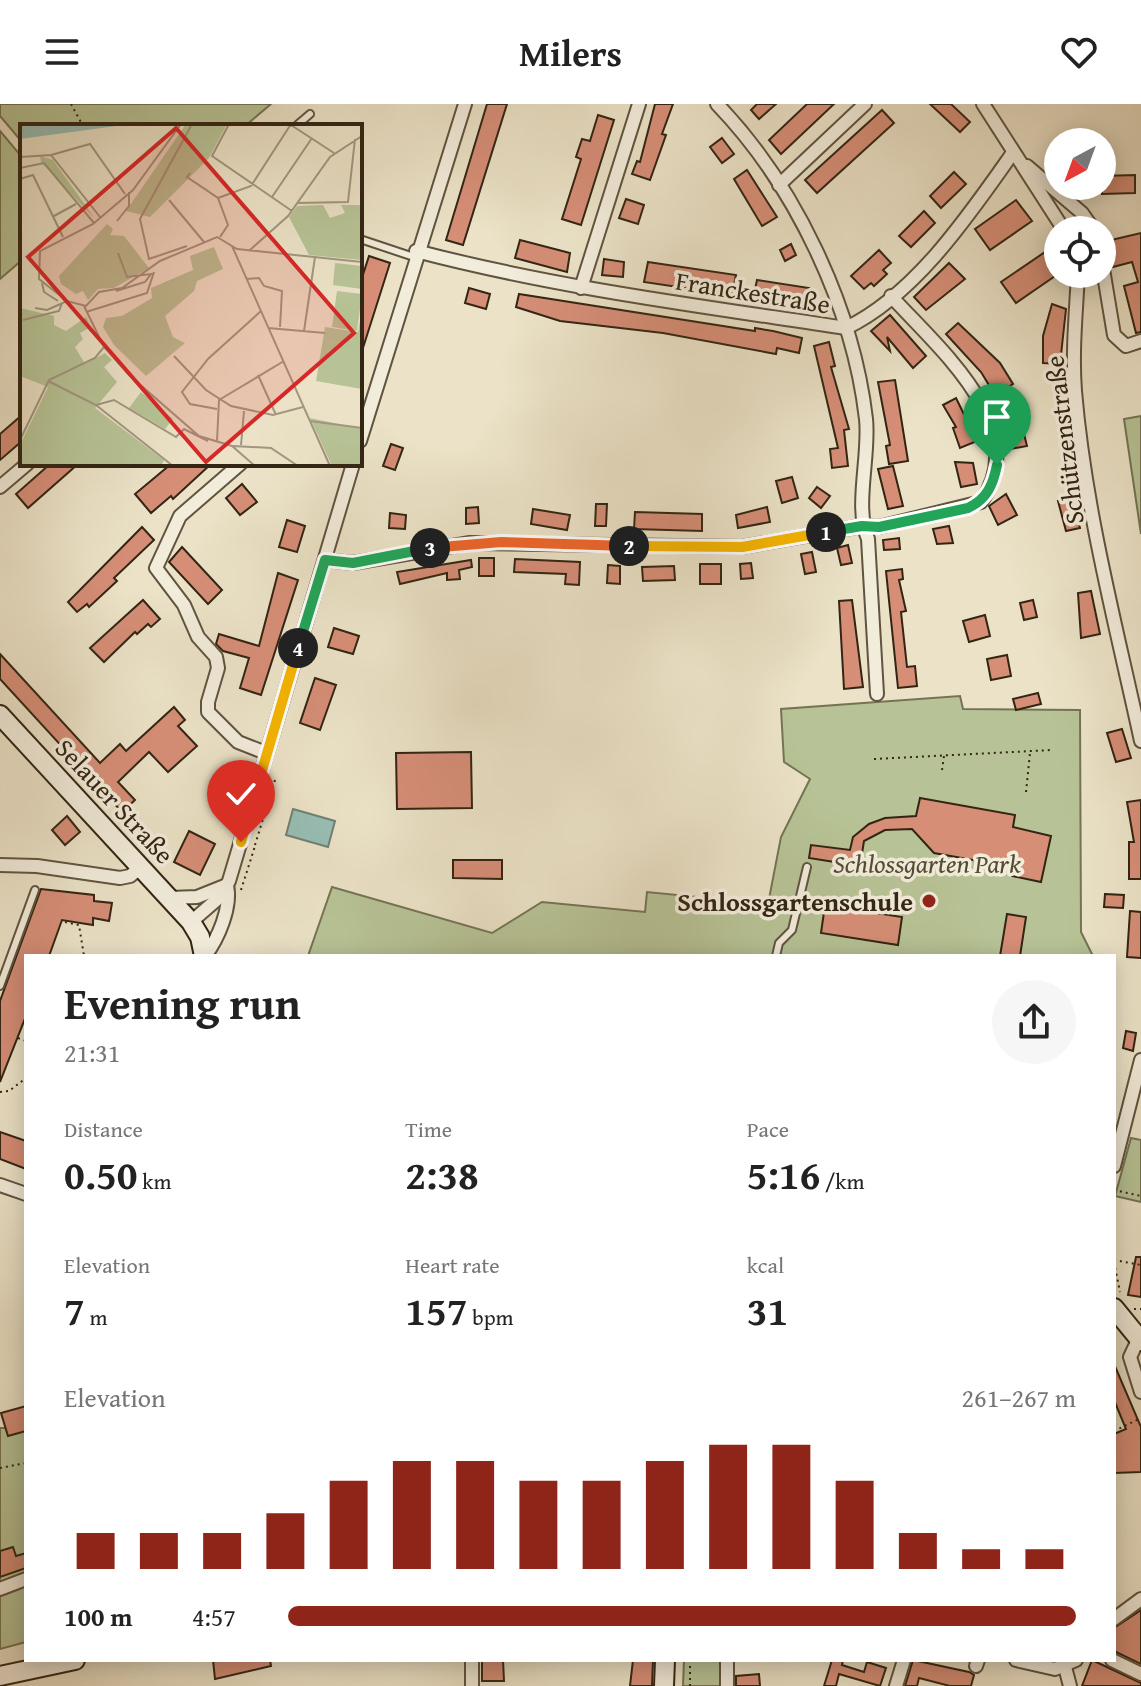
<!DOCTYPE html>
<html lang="en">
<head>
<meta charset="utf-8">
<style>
  :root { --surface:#fff; --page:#f6f6f6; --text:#222; --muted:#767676; --accent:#8f2418 }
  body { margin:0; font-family:"Gentium Book Plus",serif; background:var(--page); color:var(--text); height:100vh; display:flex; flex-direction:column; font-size:30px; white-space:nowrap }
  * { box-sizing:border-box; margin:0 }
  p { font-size:26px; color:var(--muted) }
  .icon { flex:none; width:44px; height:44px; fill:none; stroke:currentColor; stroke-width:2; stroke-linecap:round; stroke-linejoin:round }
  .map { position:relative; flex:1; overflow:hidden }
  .sheet { position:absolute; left:24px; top:850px; width:1092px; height:708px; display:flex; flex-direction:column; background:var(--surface); border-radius:0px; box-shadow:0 4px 20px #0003 }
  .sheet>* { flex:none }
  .needle { width:52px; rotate:221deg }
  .buttons { position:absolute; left:1044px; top:24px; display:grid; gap:16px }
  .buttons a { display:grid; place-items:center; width:72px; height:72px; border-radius:50%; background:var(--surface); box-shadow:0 4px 20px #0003; font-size:40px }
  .pin { position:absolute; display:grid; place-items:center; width:68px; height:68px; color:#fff; margin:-82px -34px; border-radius:50% 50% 50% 0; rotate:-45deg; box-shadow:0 0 8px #0007 }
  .pin .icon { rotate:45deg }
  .km { position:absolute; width:40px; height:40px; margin:-20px; border-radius:50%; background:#222; color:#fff; font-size:22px; line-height:40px; text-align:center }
  .round { display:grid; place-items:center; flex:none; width:84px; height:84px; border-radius:42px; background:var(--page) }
  .summary { display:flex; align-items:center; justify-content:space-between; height:136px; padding:0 40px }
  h1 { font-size:44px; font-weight:800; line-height:60px }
  .stats { display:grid; grid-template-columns:repeat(3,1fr); gap:12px; height:136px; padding:8px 40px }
  .stats div { display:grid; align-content:center }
  .stats b { font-size:40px; font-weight:800 }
  .stats small { font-size:22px; font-weight:400 }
  .stats p { font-size:22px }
  .chart { height:224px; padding:16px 40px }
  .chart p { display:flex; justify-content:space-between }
  .chart svg { width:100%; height:144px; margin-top:8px; stroke:var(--accent); stroke-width:6 }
  ul { padding:0 40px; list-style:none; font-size:26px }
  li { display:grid; grid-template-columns:128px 96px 1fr; align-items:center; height:60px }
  li i { height:20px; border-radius:10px; background:var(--accent) }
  header { display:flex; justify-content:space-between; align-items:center; height:104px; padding:0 40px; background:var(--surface); font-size:36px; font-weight:800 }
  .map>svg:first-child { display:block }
  .green { fill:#b7c396; stroke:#747454; stroke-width:2 }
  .water { fill:#98beb5; stroke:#6f8174; stroke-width:2 }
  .building { fill:#d68e77; stroke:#322513; stroke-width:2 }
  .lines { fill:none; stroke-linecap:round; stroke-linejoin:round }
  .lane-casing { stroke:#605440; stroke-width:10 }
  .street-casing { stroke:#605440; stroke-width:16 }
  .secondary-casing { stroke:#322513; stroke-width:22 }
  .path { stroke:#322513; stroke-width:2; stroke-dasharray:2 4; stroke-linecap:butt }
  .lane { stroke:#f2ecdb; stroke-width:6 }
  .street { stroke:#f2ecdb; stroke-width:12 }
  .secondary { stroke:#f2ecdb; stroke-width:18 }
  .split-1-casing { stroke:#fff; stroke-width:16 }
  .split-2-casing { stroke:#fff; stroke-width:16 }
  .split-3-casing { stroke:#fff; stroke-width:16 }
  .split-4-casing { stroke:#fff; stroke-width:16 }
  .split-5-casing { stroke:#fff; stroke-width:16 }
  .split-1 { stroke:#22a559; stroke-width:10 }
  .split-2 { stroke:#f5b400; stroke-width:10 }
  .split-3 { stroke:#f0652b; stroke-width:10 }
  .split-4 { stroke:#22a559; stroke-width:10 }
  .split-5 { stroke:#f5b400; stroke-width:10 }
  .poi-dot { fill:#8f2418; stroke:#f2ecdb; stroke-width:3 }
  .labels { text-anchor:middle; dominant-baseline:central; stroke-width:7; stroke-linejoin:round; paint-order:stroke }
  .street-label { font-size:26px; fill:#322513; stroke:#f2ecdb }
  .park-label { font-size:26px; font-style:italic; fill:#534c34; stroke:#f2ecdb }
  .poi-label { font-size:26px; font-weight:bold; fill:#322513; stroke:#f2ecdb; text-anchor:end }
  .inset-road { fill:none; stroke:#a1967f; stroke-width:2 }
  .view { fill:#d62828; fill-opacity:0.15; stroke:#d62828; stroke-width:4 }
  .inset-edge { fill:none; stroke:#322513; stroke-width:4 }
</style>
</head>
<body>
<header><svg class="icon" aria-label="menu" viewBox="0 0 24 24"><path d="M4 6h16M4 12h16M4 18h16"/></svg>Milers<svg class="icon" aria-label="heart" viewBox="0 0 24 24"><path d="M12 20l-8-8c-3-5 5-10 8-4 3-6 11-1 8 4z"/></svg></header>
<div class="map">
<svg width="1141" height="1582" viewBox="0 0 1141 1582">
  <rect width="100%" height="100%" fill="#ebe2c7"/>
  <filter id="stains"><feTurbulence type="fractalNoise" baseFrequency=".0025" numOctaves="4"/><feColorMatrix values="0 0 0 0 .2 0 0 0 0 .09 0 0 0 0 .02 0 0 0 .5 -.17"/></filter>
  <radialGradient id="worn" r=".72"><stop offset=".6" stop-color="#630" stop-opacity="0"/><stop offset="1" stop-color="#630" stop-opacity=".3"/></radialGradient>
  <g class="green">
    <polygon points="0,0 271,0 245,22 22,22 22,38 0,12"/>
    <polygon points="0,27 22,53 22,156 0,175"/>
    <polygon points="1141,312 1141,430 1124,315"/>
    <polygon points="960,592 963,605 1080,606 1081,828 1093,852 308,852 332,783 492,829 542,798 645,808 647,788 768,800 781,733 810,675 784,658 781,605"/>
    <polygon points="1131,1034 1141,1036 1141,1098 1115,1092"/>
    <polygon points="0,1324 26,1324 26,1538 0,1545"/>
    <polygon points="684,1556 723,1556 724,1582 683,1582"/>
  </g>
  <polygon class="water" points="293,705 335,717 328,743 286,731"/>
  <g class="building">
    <polygon points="487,0 507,0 463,141 446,136"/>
    <polygon points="655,0 673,0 662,30 666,31 650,76 632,70 637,57 640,58"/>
    <polygon points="757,0 776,0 759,15 751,6"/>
    <polygon points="807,0 834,0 781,50 769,36"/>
    <polygon points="930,0 951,0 970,18 960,28"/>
    <polygon points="882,6 894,19 817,89 805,76"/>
    <polygon points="598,11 614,16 581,121 562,115 581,55 576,53 582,35 590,37"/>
    <polygon points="722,34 734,50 722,59 710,43"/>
    <polygon points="747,66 777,113 762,122 734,75"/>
    <polygon points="954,68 966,80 941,104 930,92"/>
    <polygon points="1135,71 1135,89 1102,90 1102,72"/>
    <polygon points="626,95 644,101 638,120 619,114"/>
    <polygon points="1016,96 1032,117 990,146 975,125"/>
    <polygon points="924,107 935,119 911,143 899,132"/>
    <polygon points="1141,129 1141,228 1136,229 1124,182 1138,178 1132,158 1113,163 1107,137"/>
    <polygon points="520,136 570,149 567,168 515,154"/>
    <polygon points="791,140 796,151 785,157 780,146"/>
    <polygon points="879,146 891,159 883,166 887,170 874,182 871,179 864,185 851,172"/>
    <polygon points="1045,148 1058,170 1016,199 1001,178"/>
    <polygon points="369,152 390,159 362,247 360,180"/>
    <polygon points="604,155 624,158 623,173 602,171"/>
    <polygon points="648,158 736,171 732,191 644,178"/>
    <polygon points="949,159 965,175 926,206 914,193"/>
    <polygon points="757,176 809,184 806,200 771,193 770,198 753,195"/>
    <polygon points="469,184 490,190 486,205 465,199"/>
    <polygon points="519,190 755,227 755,224 773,227 802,234 799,249 777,244 776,250 663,229 560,217 516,203"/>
    <polygon points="1052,200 1066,205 1060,260 1043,259 1043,232"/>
    <polygon points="890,211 926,252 913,264 887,233 890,247 871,227"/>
    <polygon points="958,219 1000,259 1013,280 995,291 981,268 946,230"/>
    <polygon points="829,238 835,262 831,263 849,325 844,326 848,362 832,364 830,345 838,344 814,242"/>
    <polygon points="895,276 908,357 889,360 886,342 890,341 878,278"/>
    <polygon points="956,294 977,337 960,344 953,324 956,323 943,301"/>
    <polygon points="22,311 22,337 0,356 0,330"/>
    <polygon points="1022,322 1027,342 1010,345 1006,325"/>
    <polygon points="391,340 403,344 395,366 383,362"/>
    <polygon points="955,358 973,359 977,380 961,383"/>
    <polygon points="50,360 78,360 28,404 16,390"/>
    <polygon points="171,360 211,360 173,395 171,392 151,409 135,390"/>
    <polygon points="893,362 903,402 888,405 878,365"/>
    <polygon points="792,373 798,394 782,399 776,377"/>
    <polygon points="242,380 257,398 240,411 226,394"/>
    <polygon points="817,383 830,392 821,404 809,394"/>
    <polygon points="1006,390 1017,411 998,421 989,402"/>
    <polygon points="1071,393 1080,424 1066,427 1058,397"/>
    <polygon points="596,400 607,400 606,422 595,422"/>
    <polygon points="478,403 479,419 466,420 466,404"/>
    <polygon points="767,403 770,418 738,424 736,411"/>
    <polygon points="533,405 570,411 567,426 531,420"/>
    <polygon points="635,408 702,410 702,427 634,425"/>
    <polygon points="390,409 406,411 405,425 389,424"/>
    <polygon points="287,416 305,422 297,448 279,443"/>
    <polygon points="949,422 953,439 937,440 933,425"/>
    <polygon points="142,423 154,436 114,474 117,477 89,503 87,500 77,508 68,498"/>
    <polygon points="899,434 900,445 884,446 883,436"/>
    <polygon points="848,441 852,459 841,461 837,444"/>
    <polygon points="182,443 222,486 208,500 169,458"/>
    <polygon points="812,448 816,468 805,470 801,450"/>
    <rect x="479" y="454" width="15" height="18"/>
    <polygon points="515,455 580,458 579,481 565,480 566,470 514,468"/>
    <polygon points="471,456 472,463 459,466 460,475 447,476 447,469 400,480 397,468"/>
    <polygon points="751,459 753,474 741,475 740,460"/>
    <rect x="700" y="460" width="21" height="20"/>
    <polygon points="608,461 620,462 620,480 607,479"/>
    <polygon points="674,462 675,476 643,477 642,463"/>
    <polygon points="902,465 903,475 899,476 906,507 901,508 907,563 915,562 917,582 898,584 886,467"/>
    <polygon points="278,469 298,476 261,591 240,584 249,554 223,547 216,540 219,530 259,542"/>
    <polygon points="1091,487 1100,530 1081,534 1078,489"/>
    <polygon points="143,496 160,515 151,523 148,520 137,530 135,528 104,558 90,544"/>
    <polygon points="852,496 863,583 844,585 839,497"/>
    <polygon points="1033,496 1037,513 1024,516 1020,499"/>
    <polygon points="985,511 990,532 969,538 963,517"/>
    <polygon points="334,524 359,532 353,550 328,543"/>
    <polygon points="0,550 100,659 120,640 126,647 174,603 185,616 178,622 197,642 168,668 149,648 118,678 135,696 122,708 0,575"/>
    <polygon points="1007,551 1011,572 991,576 987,555"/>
    <polygon points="315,574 336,581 320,626 300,619"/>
    <polygon points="1038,589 1041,600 1016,606 1013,595"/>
    <polygon points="1122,625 1131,654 1116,658 1107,629"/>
    <polygon points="471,648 472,704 397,705 396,649"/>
    <polygon points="920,694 1015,711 1013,723 1051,732 1041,778 1012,772 1012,763 934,749 912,725 885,726 864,737 860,762 809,754 811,741 850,746 853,733 869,720 885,714 916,712"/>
    <polygon points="1141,696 1141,775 1129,775 1129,738 1134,738 1127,698"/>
    <polygon points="67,712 80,728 65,741 52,726"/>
    <polygon points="189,727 215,740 200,771 174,758"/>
    <polygon points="453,756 502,756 502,775 453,774"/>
    <polygon points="41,785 94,791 94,797 112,799 109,817 93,814 93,821 62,816 49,852 26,852 26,912 0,978 0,897"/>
    <polygon points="1105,790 1124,791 1123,804 1104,803"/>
    <polygon points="825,801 902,813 898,841 821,829"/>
    <polygon points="1130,807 1141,808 1141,854 1127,853"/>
    <polygon points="1007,810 1026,813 1020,852 1000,852"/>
    <polygon points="1126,927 1136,929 1133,947 1123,944"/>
    <polygon points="0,1028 26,1037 26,1065 0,1055"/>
    <polygon points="1136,1153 1141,1153 1141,1193 1128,1191"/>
    <polygon points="1114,1260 1141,1323 1141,1368 1114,1369 1114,1330 1126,1325 1114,1296"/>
    <polygon points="26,1302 26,1327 8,1332 1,1309"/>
    <polygon points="13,1443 16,1452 26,1449 26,1464 0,1473 0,1447"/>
    <polygon points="1141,1506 1141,1560 1114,1547 1114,1524"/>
    <polygon points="213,1556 270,1556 271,1562 215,1575"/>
    <polygon points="482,1556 503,1556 504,1577 482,1577"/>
    <polygon points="633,1556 653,1556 652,1582 630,1582"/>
    <polygon points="832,1556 843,1556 842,1561 864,1568 867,1558 886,1564 880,1582 839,1570 836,1582 824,1582"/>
    <polygon points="913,1556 969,1568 974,1571 971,1582 950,1582 919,1574 917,1582 905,1582"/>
    <polygon points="1092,1556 1141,1579 1141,1582 1082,1582"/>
    <polygon points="759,1570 760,1582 736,1582 736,1572"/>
  </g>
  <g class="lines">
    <g class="lane-casing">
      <g id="lane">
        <polyline points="296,22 310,10"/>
        <polyline points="360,135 414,153"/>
        <polyline points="776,852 779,839 792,826 807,763"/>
        <polyline points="0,882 35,786"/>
      </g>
    </g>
    <g class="street-casing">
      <g id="street">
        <path d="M 717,0 C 795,81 853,203 866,315 C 870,352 854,403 868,435 L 877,590"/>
        <polyline points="983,0 1064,126"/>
        <polyline points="1027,62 1082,109 1094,126"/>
        <polyline points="779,81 865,0"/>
        <path d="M 416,147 C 557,184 701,202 846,224 C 915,191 969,111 1012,50"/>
        <polyline points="1102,159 1114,231 1126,242 1141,237"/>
        <path d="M 1078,170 C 1076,209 1072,248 1075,287 C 1085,405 1116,521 1141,637"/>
        <polyline points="581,184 639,0"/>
        <polyline points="360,337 465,0"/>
        <polyline points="240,360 180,412 156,464 184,501 198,533 216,553 218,564 208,598 208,608 238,638 266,649"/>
        <polyline points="0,383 27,360"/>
        <path d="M 325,456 L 353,459 L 470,439 L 742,443 L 862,422 L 879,423 L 981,398 C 1034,323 937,243 891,192"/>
        <polyline points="0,761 37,762 120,774 130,772 141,763"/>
        <polyline points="169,794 197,793 227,781"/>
        <polyline points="191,818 221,792 229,777 353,360"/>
        <path d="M 205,852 C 218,835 232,803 227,781"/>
        <polyline points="1114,1062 1141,956"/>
        <polyline points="0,1081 26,1090"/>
        <polyline points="1138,1236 1130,1253 1141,1288"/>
        <polyline points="0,1485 26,1475"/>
        <polyline points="1114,1515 1141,1495"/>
        <polyline points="727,1556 727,1582"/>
        <polyline points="1016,1556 1055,1565 1076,1556"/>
        <polyline points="1112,1556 1141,1570"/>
        <polyline points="976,1562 978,1556"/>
        <polyline points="1065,1563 1070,1582"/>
        <polyline points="472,1582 472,1556"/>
        <polyline points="896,1582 904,1556"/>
      </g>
    </g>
    <g class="secondary-casing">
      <g id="secondary">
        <polyline points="0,611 191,818 200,833 204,852"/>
        <polyline points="1114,1204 1141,1237"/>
        <polyline points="0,1572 75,1556"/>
        <polyline points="664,1582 665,1556"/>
      </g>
    </g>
    <g class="path">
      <polyline points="71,0 83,22"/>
      <polyline points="874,655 1052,646"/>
      <polyline points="942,666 944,652"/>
      <polyline points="1026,688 1030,649"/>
      <polyline points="255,741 275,676"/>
      <polyline points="241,786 255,742"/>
      <polyline points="65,818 79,821 84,852"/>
      <polyline points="18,934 26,937"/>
      <polyline points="0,988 9,987 26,974"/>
      <polyline points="1114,1086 1141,1092"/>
      <polyline points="1114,1156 1141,1161"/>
      <polyline points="1114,1158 1120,1188"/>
      <polyline points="1134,1205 1141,1205"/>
      <polyline points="1114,1327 1141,1314"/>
      <polyline points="0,1364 26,1359"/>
      <polyline points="690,1582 690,1556"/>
    </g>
    <use href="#lane" class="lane"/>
    <use href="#street" class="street"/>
    <use href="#secondary" class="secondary"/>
  </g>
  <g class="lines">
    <g class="split-1-casing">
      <path id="split-1" d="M 826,428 L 862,422 L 879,423 L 968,404 C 987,395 993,381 997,361"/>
    </g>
    <g class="split-2-casing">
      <polyline id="split-2" points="629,442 742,443 826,428"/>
    </g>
    <g class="split-3-casing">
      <polyline id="split-3" points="430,444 501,438 629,442"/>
    </g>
    <g class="split-4-casing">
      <polyline id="split-4" points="298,544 325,456 353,459 430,444"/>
    </g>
    <g class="split-5-casing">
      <polyline id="split-5" points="241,738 298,544"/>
    </g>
    <use href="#split-1" class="split-1"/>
    <use href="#split-2" class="split-2"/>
    <use href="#split-3" class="split-3"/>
    <use href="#split-4" class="split-4"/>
    <use href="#split-5" class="split-5"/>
  </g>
  <circle class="poi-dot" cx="929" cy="797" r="8"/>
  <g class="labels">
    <g class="street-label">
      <text transform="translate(753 188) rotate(9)">Franckestraße</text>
      <text transform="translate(1064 336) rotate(-97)">Schützenstraße</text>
      <text transform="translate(115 697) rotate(47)">Selauer Straße</text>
    </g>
    <g class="park-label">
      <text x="927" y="759">Schlossgarten Park</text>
    </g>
    <g class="poi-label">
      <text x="913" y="797">Schlossgartenschule</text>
    </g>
  </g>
  <g transform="translate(20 20)">
    <rect width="342" height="342" fill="#ebe2c7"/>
    <path d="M 166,0 L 207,0 L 189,34 L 130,93 L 106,87 ZM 20,32 L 33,36 L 75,95 L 21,38 ZM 303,81 L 310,94 L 325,89 L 321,81 L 342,81 L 342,136 L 289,131 L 269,93 L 277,82 ZM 87,100 L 93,105 L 90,111 L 104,112 L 129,144 L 94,164 L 78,165 L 68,176 L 63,167 L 56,170 L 41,160 L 39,152 ZM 194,123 L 203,145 L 177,157 L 174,167 L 145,192 L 153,213 L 165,219 L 126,252 L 94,221 L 83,203 L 86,194 L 102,192 L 132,174 L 131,164 L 173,146 L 170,132 ZM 315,139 L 342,142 L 342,165 L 313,161 ZM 317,167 L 342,170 L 337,207 L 312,203 ZM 0,184 L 34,192 L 34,201 L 46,207 L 66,193 L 71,203 L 60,209 L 63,215 L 55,223 L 65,240 L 85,229 L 92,236 L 84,243 L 97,258 L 75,284 L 144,336 L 141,342 L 0,342 L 0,321 L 28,263 L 0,252 ZM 342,185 L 342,265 L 296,257 L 305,203 L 338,208 ZM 121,268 L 153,295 L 145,305 L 109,284 ZM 290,294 L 342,305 L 342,342 L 312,342 Z" fill="#b7c396"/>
    <path d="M 0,0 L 111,0 L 0,15 Z" fill="#98beb5"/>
    <path class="inset-road" d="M 209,0 L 192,32 L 272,87M 271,1 L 314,29M 31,31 L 70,20 L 105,70M 0,33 L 31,31 L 80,93M 0,44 L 24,39 L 74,99M 170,49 L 167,53 L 198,74 L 208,101 L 200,113M 0,55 L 13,51 L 43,113M 252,73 L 292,14M 198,74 L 231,62 L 271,0M 149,76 L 184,118M 277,79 L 328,78 L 335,15M 34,92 L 56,80M 97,97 L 109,82 L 109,68M 167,122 L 129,135 L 120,95 L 172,0M 212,122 L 310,342M 230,126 L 268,92 L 310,33 L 342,12M 226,155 L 239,154 L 244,162 L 262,167 L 260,203M 22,159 L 24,168 L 38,177M 96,167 L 125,158 L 131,150 L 107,153 L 98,129M 47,177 L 19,155 L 20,127 L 73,100 L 113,66 L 161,0M 64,182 L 84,223 L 109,251 L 179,312 L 212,322 L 235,342M 15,184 L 27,186 L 47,177 L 66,182 L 79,168 L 102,164 L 140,137 L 197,113 L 217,125 L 342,138M 66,188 L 127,169 L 134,148M 3,196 L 39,187 L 42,179M 248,204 L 305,209M 284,207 L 295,133M 154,232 L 186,266 L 211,282 L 253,291 L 283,283M 238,251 L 256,291M 28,257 L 76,281 L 153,342M 76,281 L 94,276 L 156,313 L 164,305 L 188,317M 197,285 L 170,280 L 162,268 L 188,235 L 241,187M 290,297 L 342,304M 0,316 L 29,256 L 75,234 L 84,223M 197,317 L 199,276 L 264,237M 221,321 L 224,287M 213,322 L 251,324 L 278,342"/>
    <path class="view" d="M 156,4 L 334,209 L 186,338 L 8,133 Z"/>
    <rect width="342" height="342" class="inset-edge"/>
  </g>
  <rect width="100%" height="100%" filter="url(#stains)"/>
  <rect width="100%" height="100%" fill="url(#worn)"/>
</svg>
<div class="buttons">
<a><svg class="needle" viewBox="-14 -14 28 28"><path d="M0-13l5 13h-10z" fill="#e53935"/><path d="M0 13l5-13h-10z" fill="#767676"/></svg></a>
<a><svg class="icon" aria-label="locate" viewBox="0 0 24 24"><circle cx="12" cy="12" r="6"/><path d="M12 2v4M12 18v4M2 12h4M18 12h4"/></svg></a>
</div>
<div class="pin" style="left:997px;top:361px;background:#1e9e55"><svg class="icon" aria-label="arrive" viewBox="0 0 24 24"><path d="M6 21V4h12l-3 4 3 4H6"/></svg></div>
<div class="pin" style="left:241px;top:738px;background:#d93025"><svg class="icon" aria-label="check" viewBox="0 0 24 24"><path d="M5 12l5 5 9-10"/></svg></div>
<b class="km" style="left:826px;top:428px">1</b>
<b class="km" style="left:629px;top:442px">2</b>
<b class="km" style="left:430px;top:444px">3</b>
<b class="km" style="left:298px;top:544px">4</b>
<section class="sheet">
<div class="summary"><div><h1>Evening run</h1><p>21:31</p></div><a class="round"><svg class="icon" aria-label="share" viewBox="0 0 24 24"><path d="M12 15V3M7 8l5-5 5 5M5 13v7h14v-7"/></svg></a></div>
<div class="stats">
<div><p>Distance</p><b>0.50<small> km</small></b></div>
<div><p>Time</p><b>2:38</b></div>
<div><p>Pace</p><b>5:16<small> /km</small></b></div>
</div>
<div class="stats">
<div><p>Elevation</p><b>7<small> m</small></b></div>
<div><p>Heart rate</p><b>157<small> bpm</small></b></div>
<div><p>kcal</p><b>31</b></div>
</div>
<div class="chart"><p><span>Elevation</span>261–267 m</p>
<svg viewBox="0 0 160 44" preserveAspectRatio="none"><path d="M5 44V33M15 44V33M25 44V33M35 44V27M45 44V17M55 44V11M65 44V11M75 44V17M85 44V17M95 44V11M105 44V6M115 44V6M125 44V17M135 44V33M145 44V38M155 44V38"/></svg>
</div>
<ul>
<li><b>100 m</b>4:57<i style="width:100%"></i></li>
</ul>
</section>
</div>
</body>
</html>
